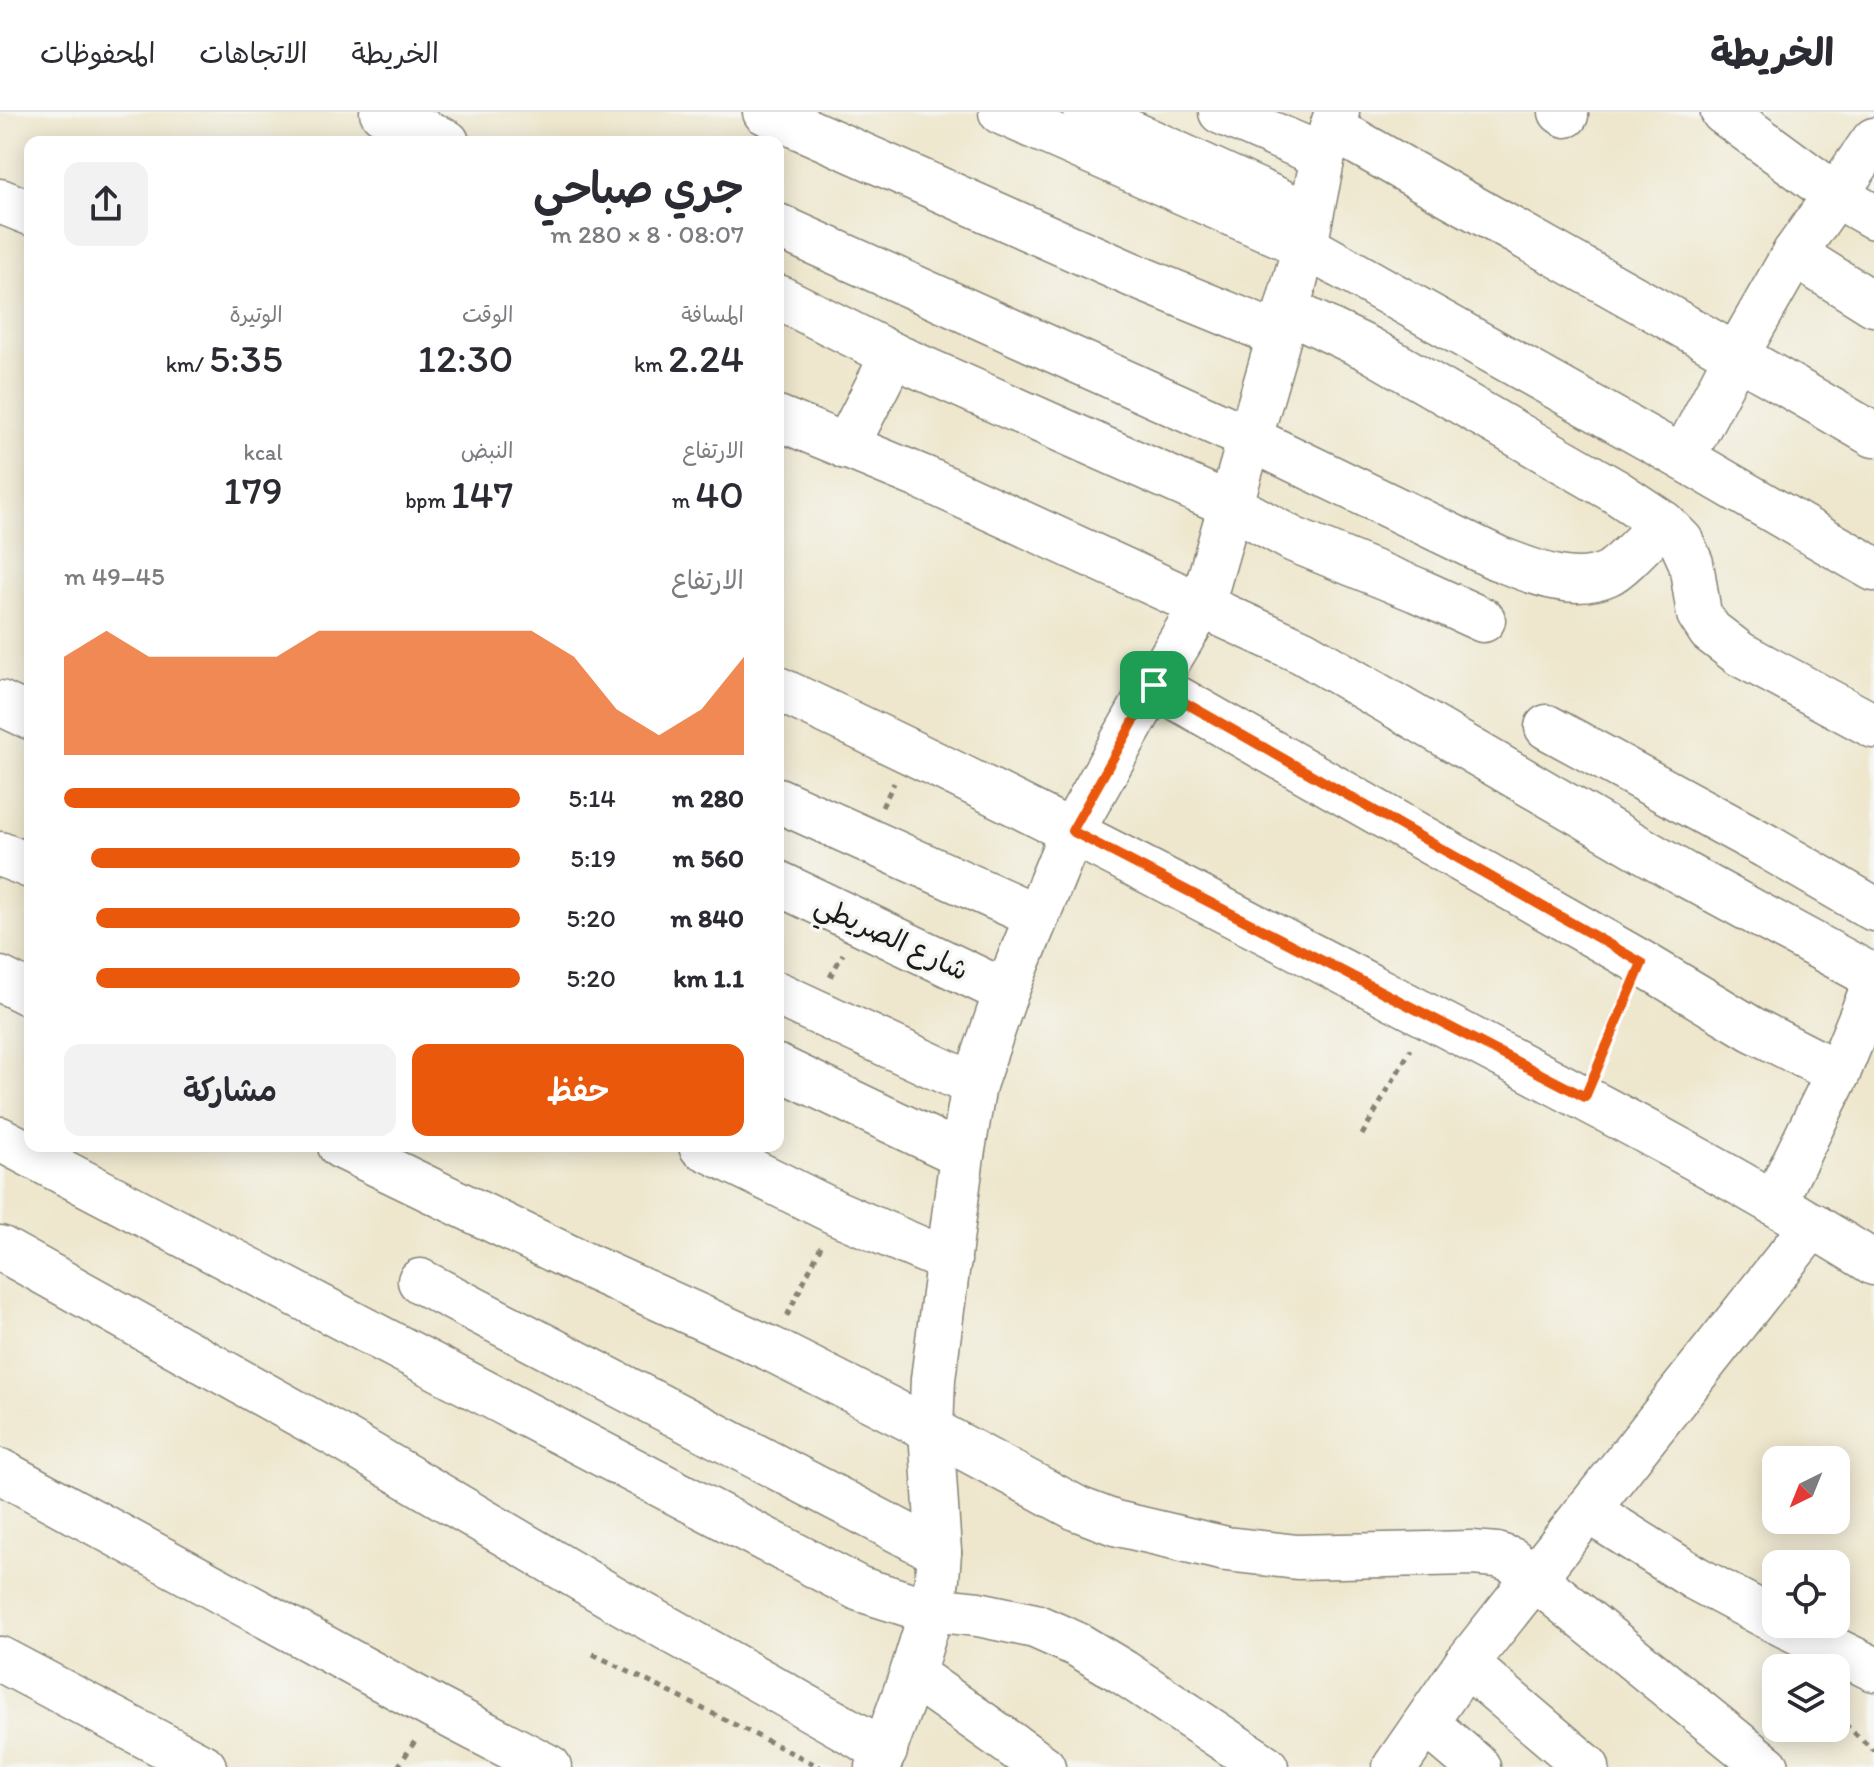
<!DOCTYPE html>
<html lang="ar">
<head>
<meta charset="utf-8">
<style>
  :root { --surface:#fff; --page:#f2f2f3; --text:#2b2b33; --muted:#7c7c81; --line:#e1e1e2; --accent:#ea580c }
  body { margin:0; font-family:Itim,"Playpen Sans Arabic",sans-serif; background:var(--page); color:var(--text); direction:rtl; height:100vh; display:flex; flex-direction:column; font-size:30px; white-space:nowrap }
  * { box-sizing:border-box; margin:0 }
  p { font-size:26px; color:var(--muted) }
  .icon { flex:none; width:44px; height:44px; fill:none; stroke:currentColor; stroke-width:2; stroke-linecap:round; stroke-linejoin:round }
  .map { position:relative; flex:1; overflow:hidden; direction:ltr }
  .side { position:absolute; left:24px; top:24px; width:760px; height:1016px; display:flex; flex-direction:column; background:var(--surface); border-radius:16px; box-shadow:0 4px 20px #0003; direction:rtl }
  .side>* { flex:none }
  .needle { width:52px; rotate:223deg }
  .fabs { position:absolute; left:1762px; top:1334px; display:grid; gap:16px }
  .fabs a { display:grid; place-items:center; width:88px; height:88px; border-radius:16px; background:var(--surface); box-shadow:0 4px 20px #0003; font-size:40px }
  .pin { position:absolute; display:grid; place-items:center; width:68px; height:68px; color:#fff; margin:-34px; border-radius:16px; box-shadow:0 4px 12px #0006 }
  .round { display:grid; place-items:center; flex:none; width:84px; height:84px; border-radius:16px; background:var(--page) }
  .summary { display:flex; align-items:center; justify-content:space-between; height:136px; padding:0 40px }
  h1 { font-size:44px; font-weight:600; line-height:60px }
  .metrics { display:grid; grid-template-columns:repeat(3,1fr); gap:12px; height:136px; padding:8px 40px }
  .metrics div { display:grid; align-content:center }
  .metrics b { font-size:40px; font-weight:600 }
  .metrics small { font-size:22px; font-weight:400 }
  .metrics p { font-size:22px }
  .chart { height:224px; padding:16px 40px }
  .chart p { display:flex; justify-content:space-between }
  .chart svg { width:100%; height:144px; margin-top:8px; fill:var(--accent); opacity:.7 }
  .action { display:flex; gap:16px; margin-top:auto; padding:16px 40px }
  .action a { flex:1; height:92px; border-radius:16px; background:var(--accent); color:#fff; font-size:32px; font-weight:600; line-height:92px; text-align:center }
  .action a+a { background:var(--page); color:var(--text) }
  ul { padding:0 40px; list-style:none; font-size:26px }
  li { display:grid; grid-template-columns:128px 96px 1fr; align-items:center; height:60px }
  li i { height:20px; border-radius:10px; background:var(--accent) }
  header { display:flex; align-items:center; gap:48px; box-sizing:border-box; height:112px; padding:0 40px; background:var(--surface); border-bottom:2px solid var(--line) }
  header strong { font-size:38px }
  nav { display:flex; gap:44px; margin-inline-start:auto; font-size:28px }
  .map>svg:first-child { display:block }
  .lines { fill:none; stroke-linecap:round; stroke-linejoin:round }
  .minor-casing { stroke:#858274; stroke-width:47 }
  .path { stroke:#858274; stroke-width:5; stroke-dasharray:6 6; stroke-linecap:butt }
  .minor { stroke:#fff; stroke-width:44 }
  .route-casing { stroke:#fff; stroke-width:16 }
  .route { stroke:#ea580c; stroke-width:10 }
  .labels { text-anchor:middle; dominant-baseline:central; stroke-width:7; stroke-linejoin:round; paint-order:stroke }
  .street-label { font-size:28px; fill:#1c1c1c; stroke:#f6f6f2 }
</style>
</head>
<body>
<header>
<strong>الخريطة</strong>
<nav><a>الخريطة</a><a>الاتجاهات</a><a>المحفوظات</a></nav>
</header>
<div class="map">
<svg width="1874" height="1655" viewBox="0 0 1874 1655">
  <rect width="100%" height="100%" fill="#f6f6f2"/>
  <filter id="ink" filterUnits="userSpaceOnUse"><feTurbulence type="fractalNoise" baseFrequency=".0125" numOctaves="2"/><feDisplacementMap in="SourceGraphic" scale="16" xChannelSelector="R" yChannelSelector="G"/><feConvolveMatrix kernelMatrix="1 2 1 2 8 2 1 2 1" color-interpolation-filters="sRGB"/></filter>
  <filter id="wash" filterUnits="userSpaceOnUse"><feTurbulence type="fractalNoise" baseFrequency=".006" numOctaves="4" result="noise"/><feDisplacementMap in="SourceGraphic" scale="32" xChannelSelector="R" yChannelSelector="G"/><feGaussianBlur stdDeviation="1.8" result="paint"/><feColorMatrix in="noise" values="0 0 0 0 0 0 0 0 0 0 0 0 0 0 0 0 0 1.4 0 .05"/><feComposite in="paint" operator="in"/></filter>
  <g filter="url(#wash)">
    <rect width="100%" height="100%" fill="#eee7cd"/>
  </g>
  <g filter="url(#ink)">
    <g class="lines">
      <g class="minor-casing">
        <g id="minor">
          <polyline points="382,0 447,30"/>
          <polyline points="765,0 1142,167 1279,223"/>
          <polyline points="1001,0 1305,134 1683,346 1874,457"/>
          <polyline points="1086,0 1311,103"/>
          <polyline points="1221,0 1323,44"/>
          <polyline points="1561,0 1566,3"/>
          <polyline points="1723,0 1834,82 1874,105"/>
          <path d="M 1332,16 C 1512,119 1695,218 1874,323"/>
          <polyline points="0,89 30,101"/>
          <path d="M 778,114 L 1251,327 L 1497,446 C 1529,458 1572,478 1607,462 C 1621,456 1650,423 1663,411"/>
          <polyline points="1794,142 1874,192"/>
          <polyline points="778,185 893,243 1230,393 1294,428 1417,478 1483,508"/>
          <polyline points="1287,198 1369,237 1615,379 1663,411 1681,429 1691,451 1699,502 1710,519 1740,542 1874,614"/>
          <polyline points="778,306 926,367 1303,540 1684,762 1874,865"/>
          <polyline points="846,335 893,243"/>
          <polyline points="1683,346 1737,242 1794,142 1874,28"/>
          <polyline points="1154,573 1642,851 1752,917 1838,961"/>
          <path d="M 778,577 C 981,671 1179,775 1378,878 C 1545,966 1714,1051 1874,1151"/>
          <polyline points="0,591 30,605"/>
          <polyline points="1547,615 1766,734 1874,797"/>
          <polyline points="778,688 1036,804"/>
          <polyline points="0,742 30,754"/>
          <polyline points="778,771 1006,880"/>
          <polyline points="0,867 30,882"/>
          <polyline points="778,882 974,973"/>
          <polyline points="778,955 962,1043"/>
          <polyline points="0,1027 860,1477 920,1496 978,1502 1035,1514 1078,1533 1123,1560 1266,1655"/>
          <polyline points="340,1034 579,1150 771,1237 931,1318 1078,1397 1115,1411 1226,1437 1297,1445 1472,1441 1497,1443 1512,1448 1767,1655"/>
          <polyline points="701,1034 837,1101 949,1149"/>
          <polyline points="1774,1091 1838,961 1874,873"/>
          <polyline points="0,1136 340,1325 617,1488 885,1639"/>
          <polyline points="420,1169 939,1440"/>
          <polyline points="0,1359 437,1597 549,1655"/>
          <polyline points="1587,1398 1695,1466 1776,1509"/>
          <polyline points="1782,1512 1874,1557"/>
          <polyline points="0,1547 204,1655"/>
          <polyline points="1466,1552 1587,1655"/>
          <polyline points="912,1562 1043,1655"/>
          <polyline points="1426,1611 1478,1655"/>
          <polyline points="878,1655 912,1562 932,1497 937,1467 939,1440 931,1318 933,1267 962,1043 974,973 1006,880 1072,719 1154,573 1202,493 1305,134 1323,44 1337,0"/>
          <polyline points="1395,1655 1466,1552 1813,1113"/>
        </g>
      </g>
      <g class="path">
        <polyline points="882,695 894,671"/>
        <polyline points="830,865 843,842"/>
        <polyline points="1599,951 1627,887"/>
        <polyline points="1362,1023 1411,937"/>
        <polyline points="787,1204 821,1134"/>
        <polyline points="593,1542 820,1655"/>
        <polyline points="1836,1604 1874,1639"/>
        <polyline points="398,1655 415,1629"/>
      </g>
      <use href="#minor" class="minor"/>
    </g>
  </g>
  <g class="lines" filter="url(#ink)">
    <g class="route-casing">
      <polygon id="route" points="1154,573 1642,851 1585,985 1072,719"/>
    </g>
    <use href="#route" class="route"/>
  </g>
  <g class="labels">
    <g class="street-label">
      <text transform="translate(892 825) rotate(25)">شارع الصريطي</text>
    </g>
  </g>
</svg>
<div class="fabs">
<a><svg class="needle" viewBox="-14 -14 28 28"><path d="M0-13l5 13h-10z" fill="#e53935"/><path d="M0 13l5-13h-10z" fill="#7c7c81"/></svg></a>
<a><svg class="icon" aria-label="locate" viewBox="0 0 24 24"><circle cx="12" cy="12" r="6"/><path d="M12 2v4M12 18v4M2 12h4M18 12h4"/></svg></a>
<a><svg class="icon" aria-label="layers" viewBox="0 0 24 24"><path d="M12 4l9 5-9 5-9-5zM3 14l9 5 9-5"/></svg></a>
</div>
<div class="pin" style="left:1154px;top:573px;background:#1e9e55"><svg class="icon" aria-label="arrive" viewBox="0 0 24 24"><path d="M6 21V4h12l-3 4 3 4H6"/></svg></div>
<section class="side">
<div class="summary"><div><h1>جري صباحي</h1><p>08:07 · 8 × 280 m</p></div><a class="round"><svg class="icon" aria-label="share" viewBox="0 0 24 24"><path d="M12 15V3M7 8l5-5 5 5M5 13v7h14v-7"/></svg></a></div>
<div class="metrics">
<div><p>المسافة</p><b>2.24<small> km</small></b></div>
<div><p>الوقت</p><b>12:30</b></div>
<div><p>الوتيرة</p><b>5:35<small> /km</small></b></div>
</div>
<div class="metrics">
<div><p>الارتفاع</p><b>40<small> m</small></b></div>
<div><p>النبض</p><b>147<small> bpm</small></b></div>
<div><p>kcal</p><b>179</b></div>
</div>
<div class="chart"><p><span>الارتفاع</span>45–49 m</p>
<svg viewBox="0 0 160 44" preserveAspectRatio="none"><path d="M0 44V14L10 6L20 14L30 14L40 14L50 14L60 6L70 6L80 6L90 6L100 6L110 6L120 14L130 30L140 38L150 30L160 14V44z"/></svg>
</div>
<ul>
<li><b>280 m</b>5:14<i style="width:100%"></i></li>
<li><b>560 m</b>5:19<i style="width:94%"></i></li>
<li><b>840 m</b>5:20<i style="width:93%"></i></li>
<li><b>1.1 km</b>5:20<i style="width:93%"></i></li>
</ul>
<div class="action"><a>حفظ</a><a>مشاركة</a></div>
</section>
</div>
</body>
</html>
